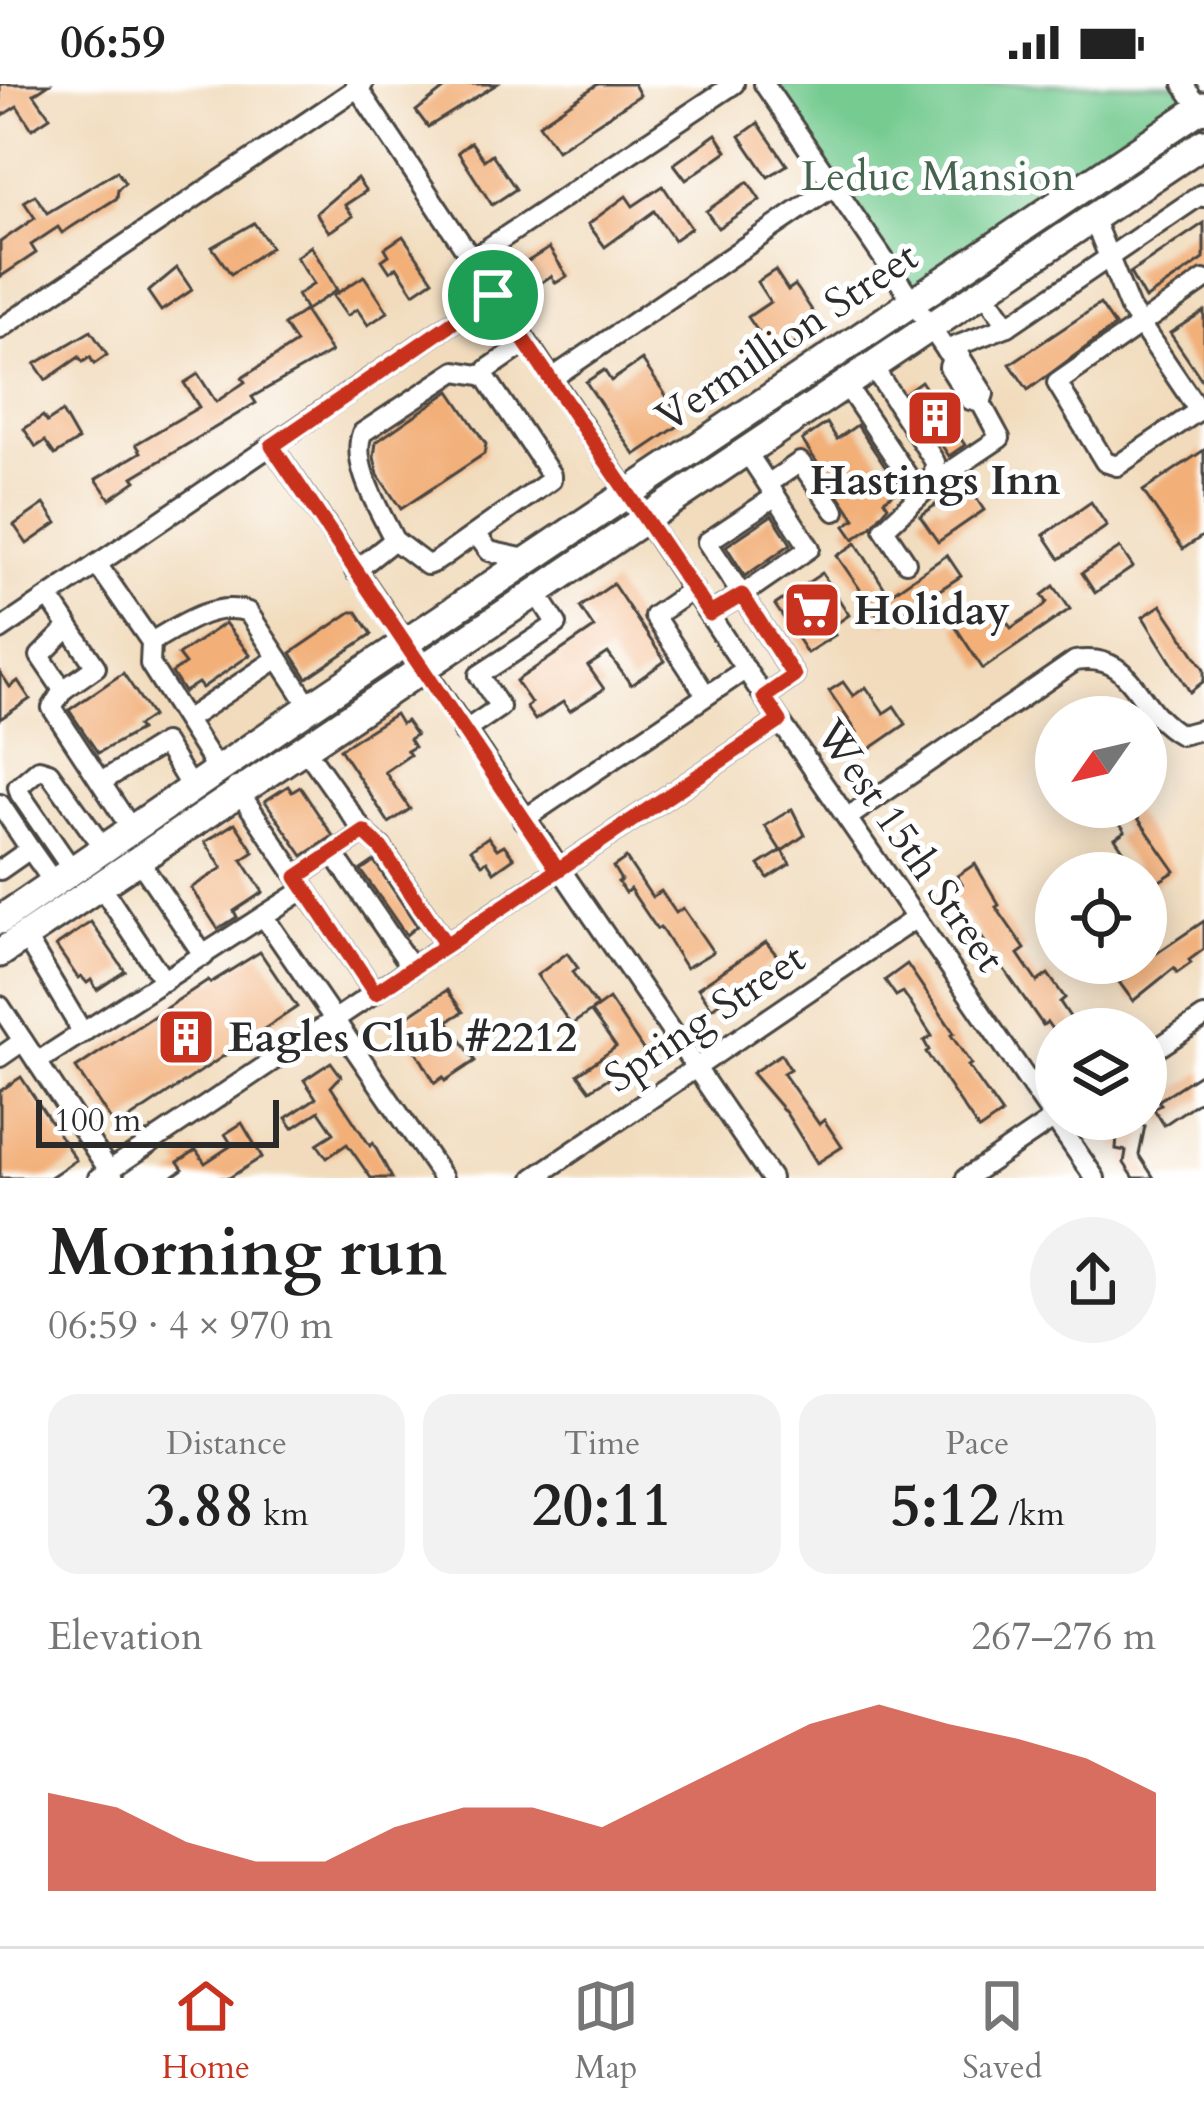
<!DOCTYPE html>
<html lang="en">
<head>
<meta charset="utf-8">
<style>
  :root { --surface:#fff; --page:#f2f2f2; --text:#222; --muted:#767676; --line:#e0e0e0; --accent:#c8321e }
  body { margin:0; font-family:Cardo,serif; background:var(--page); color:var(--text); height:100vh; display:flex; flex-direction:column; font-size:45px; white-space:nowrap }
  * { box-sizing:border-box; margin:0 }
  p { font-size:39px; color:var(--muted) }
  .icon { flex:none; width:66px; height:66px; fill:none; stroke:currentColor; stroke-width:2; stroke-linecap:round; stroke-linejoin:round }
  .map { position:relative; height:1094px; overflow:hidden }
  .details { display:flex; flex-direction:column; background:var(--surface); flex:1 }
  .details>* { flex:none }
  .needle { width:78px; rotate:236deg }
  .fabs { position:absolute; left:1035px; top:612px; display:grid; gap:24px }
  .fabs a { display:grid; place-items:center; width:132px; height:132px; border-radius:50%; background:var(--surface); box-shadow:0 6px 30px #0003; font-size:60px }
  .scale { position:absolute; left:36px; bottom:30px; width:243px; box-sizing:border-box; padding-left:12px; border:6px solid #2b2b2b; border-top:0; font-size:33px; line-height:42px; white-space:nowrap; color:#2b2b2b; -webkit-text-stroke:9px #fff; paint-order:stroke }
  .pin { position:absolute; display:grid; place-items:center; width:102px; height:102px; color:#fff; margin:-51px; border:6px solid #fff; border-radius:50%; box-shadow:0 3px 12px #0007 }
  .round { display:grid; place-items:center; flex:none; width:126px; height:126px; border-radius:63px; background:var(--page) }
  .overview { display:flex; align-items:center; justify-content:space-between; height:204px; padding:0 48px }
  h1 { font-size:66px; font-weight:600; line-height:90px }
  .metrics { display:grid; grid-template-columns:repeat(3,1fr); gap:18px; height:204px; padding:12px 48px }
  .metrics div { display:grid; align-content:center; border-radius:30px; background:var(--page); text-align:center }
  .metrics b { font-size:60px; font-weight:600 }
  .metrics small { font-size:33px; font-weight:400 }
  .metrics p { font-size:33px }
  .chart { height:336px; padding:24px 48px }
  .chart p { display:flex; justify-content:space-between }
  .chart svg { width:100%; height:216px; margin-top:12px; fill:var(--accent); opacity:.7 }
  .status { display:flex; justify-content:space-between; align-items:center; height:84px; padding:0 60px; background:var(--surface); direction:ltr }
  .status svg { height:33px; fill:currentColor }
  .tab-bar { display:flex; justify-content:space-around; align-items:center; height:168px; border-top:3px solid var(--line); background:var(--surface); font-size:33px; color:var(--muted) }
  .tab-bar a { display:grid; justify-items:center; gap:6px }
  .tab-bar .selected { color:var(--accent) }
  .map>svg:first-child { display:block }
  .green { fill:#74cb90; stroke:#507b5e; stroke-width:3 }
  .building { fill:#f2af78 }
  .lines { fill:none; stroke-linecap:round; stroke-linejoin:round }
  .minor-casing { stroke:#494541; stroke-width:24 }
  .highway-casing { stroke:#494541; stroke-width:33 }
  .minor { stroke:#fff; stroke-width:18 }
  .highway { stroke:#fff; stroke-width:27 }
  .route-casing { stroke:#fff; stroke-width:24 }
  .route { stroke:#c8321e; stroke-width:15 }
  .labels { text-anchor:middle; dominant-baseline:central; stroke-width:10; stroke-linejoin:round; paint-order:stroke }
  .park-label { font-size:42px; fill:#45634e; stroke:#fff }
  .street-label { font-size:42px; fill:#2b2b2b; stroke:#fff }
  .poi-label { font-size:42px; font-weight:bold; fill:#2b2b2b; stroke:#fff; text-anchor:start }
</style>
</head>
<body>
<div class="status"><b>06:59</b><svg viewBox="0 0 49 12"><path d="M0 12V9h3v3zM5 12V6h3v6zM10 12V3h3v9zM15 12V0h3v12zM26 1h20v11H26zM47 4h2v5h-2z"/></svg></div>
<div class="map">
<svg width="1204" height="1094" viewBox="0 0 1204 1094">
  <rect width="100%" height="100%" fill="#fff"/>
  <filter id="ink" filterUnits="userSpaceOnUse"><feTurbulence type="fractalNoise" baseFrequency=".00833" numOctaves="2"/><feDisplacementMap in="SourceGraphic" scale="24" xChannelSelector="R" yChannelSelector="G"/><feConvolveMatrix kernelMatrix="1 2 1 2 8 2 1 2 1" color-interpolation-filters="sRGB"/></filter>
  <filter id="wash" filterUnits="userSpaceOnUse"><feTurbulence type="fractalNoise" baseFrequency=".004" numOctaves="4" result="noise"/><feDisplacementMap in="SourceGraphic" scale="48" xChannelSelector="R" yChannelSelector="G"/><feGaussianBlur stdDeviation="2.7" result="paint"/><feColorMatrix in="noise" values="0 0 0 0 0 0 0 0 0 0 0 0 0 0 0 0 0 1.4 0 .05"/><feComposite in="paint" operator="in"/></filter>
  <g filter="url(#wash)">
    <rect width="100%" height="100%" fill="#f1dbbc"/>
    <polygon class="green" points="764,0 1183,0 1200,25 913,218"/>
    <g id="blocks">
      <g class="building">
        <polygon points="0,0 49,0 34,10 50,33 32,45 17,22 0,33"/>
        <polygon points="450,0 497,0 428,43 416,27"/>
        <polygon points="598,0 634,0 640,11 557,66 539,40"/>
        <polygon points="758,39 787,81 768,93 740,52"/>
        <polygon points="716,50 727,67 686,96 674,80"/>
        <polygon points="471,58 484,76 492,70 516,105 492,121 458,68"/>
        <polygon points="117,87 125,99 118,105 117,114 62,149 58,143 31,161 36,169 0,193 0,158 35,134 24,118 35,111 47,129"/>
        <polygon points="357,94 366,107 345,121 353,132 329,148 316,129"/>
        <polygon points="748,98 760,116 718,144 706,127"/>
        <polygon points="663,102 691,144 674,156 654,127 605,163 588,140 626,112 633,122"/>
        <polygon points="254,139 271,163 231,190 212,163"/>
        <polygon points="1204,139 1204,175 1145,215 1130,189"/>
        <polygon points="403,152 433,196 414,209 397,183 390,188 382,176 389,171 385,164"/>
        <polygon points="311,162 337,206 306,226 297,211 314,200 296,173"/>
        <polygon points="549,164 567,192 556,199 551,192 536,202 522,181"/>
        <polygon points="177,184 192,206 161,227 148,208"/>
        <polygon points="775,186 788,206 795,201 798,205 815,231 813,249 775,272 748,233 770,218 757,198"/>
        <polygon points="364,192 388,228 368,241 357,225 347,232 333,212"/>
        <polygon points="1100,220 1115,242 1028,306 1010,280"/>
        <polygon points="304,227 331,268 252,313 256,319 133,393 136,397 110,415 96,395 141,368 136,360 199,323 184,299 198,290 216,318 245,298 242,294 296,259 284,241"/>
        <polygon points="1204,227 1204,299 1170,249"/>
        <polygon points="91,247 107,271 94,280 90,273 83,278 79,273 46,296 35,280"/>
        <polygon points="642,276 684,338 635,371 586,298 604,286 611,297"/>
        <polygon points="921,297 965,361 949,372 906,308"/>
        <polygon points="450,307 486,360 484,370 401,425 378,391 374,373 376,358"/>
        <polygon points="62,328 78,356 55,371 45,357 36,363 24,345 43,332 47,338"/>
        <polygon points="827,339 837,355 857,341 900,405 884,416 888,422 871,443 854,455 845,442 855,435 802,356"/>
        <polygon points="1204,366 1204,451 1183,465 1143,407"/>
        <polygon points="970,405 984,426 938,458 920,432 938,419 941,424"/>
        <polygon points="1091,418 1107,442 1060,475 1044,451"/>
        <polygon points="44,420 57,439 27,460 14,441"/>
        <polygon points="772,431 791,460 745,492 726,462"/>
        <polygon points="856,459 889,511 947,471 961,492 935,509 933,505 884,540 837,472"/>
        <polygon points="1120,464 1133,483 1095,509 1082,489"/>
        <polygon points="822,489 849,531 830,544 835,551 807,569 775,521"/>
        <polygon points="613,500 665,577 631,601 608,569 588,582 604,605 570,627 563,618 535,636 526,623 531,619 516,597 594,544 580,523"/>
        <polygon points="1054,502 1070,525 983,585 955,542 996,522 1011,544 1043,523 1047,518 1042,511"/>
        <polygon points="1161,521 1204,585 1204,597 1190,608 1143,533"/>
        <polygon points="351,528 357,528 372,550 307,594 291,569"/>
        <polygon points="225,539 250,571 202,604 198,599 184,608 172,589 185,580 178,571"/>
        <polygon points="0,588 10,603 18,597 30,615 0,635"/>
        <polygon points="123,589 152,632 137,642 140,646 98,669 69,626"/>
        <polygon points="843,598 853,612 866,603 884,629 894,622 906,640 864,669 852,651 857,648 829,607"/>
        <polygon points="395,630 401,640 406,637 416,651 409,655 414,663 407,667 410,671 385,688 410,725 389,739 340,665"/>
        <polygon points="288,702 292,708 300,703 333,752 303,772 265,717"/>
        <polygon points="1109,723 1130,723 1175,787 1146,806 1146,789 1139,789 1115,754 1125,747"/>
        <polygon points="792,725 805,751 782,767 790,780 768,794 759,781 781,767 765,742"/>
        <polygon points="235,739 254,768 242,776 263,808 234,827 237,833 218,845 191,804 222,784 205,758"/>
        <polygon points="488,753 497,765 504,761 514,774 494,788 487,777 482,780 471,765"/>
        <polygon points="626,774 652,813 661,807 676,829 683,824 713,868 686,884 660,843 657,845 630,805 625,809 618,798 621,796 613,783"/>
        <polygon points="374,777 417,842 406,851 361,786"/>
        <polygon points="975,780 999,821 996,823 1025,865 1018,870 1037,898 1048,890 1065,914 1060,918 1078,945 1052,945 1047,938 1043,941 950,808 962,800 957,792"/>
        <polygon points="1204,837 1204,865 1189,876 1191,879 1177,889 1174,884 1133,917 1119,898 1146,879 1146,853 1157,869"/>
        <polygon points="91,838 125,887 97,906 91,896 87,899 81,892 78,894 56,862"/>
        <polygon points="766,858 779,874 712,924 698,904"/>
        <polygon points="260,868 297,923 116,1044 76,984 208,896 210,899"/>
        <polygon points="567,869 578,884 572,888 597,923 571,941 537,891"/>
        <polygon points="907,880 954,949 951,951 971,980 968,982 1002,1030 979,1046 926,968 929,966 924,957 932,952 903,908 896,912 885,896"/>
        <polygon points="447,906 463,928 448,937 475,977 445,997 443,993 435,999 399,938"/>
        <polygon points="609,915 646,970 590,1006 578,990 616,963 591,928"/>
        <polygon points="781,970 790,985 783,989 819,1040 824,1036 842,1063 817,1079 786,1029 752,989"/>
        <polygon points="331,978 341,992 331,1003 370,1062 373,1059 392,1094 371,1094 347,1060 327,1074 317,1060 334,1049 319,1027 293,1044 286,1034 316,1014 304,996"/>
        <polygon points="1204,987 1204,1014 1164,1041 1154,1025 1161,1020 1158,1017"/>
        <polygon points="21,993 76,1076 49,1094 0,1094 0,1007"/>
        <polygon points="1118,1037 1145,1042 1139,1071 1154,1094 1134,1094 1124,1079 1126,1067 1116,1065"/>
        <polygon points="242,1039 262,1073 229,1094 170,1094 183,1085 178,1078 196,1066 205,1079 232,1061 225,1050"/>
      </g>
    </g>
  </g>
  <g filter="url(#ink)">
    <use href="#blocks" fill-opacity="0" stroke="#494541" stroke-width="3"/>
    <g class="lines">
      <g class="minor-casing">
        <g id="minor">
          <polyline points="355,0 780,637 1095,1094"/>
          <polyline points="764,0 946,266 1008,242"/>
          <polyline points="1183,0 1204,30"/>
          <polyline points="1093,134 1130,225 1199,327"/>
          <polyline points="470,176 734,0"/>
          <polyline points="1204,196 1057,299 1105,378 1117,382 1204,323"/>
          <polyline points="984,208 1008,242 1202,110 1204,113"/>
          <polyline points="0,245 363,0"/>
          <polyline points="947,268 952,274 949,283 970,316 981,319"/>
          <polyline points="551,295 834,102"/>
          <polyline points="846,301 911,397 933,399 935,378 873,283"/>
          <polyline points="272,362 771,1094"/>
          <polyline points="746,367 810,464 742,511 707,458 776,412"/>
          <polyline points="768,400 800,378 835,427"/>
          <polyline points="476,450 489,467 530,476"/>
          <path d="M 394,456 C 381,428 350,381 362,349 L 456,287 L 485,292"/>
          <polyline points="906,478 884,445 933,399 1000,354 981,319 984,310 961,274 952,274"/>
          <polyline points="97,480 151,558 150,580 218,687"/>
          <polyline points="355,487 394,456 427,481 437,477 551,396 551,391 485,292 488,285 526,259"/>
          <polyline points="693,505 654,532 706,611"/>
          <polyline points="49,513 69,543 40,572 63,606 52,624 132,746"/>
          <polyline points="709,530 742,511 794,592 764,613"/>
          <polyline points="0,546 493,211"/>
          <path d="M 151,558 C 179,542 215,516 248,528 L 310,623"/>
          <polyline points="63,606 96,583 69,543"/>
          <polyline points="186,636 278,574"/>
          <polyline points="463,648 500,623 479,591 557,540 535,506"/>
          <polyline points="101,698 164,659 192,705"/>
          <polyline points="236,703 375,909"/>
          <polyline points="0,720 30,765"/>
          <path d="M 847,734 L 1075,577 C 1136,567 1133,625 1181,651 L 1204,645"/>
          <polyline points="523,736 746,585"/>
          <polyline points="364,748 381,763 446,861"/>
          <polyline points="333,769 412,884"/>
          <polyline points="138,775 204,872"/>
          <polyline points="0,786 30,765 54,799"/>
          <polyline points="73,787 20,710 18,703 39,685 49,688 104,765"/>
          <polyline points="297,793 364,748 304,663"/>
          <polyline points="100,801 164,897"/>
          <polyline points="264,833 443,1094"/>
          <polyline points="25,852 83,949"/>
          <polyline points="0,922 114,1094"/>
          <polyline points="1146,972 1204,933"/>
          <polyline points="0,973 23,957"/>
          <polyline points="37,978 305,805"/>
          <polyline points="98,1094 780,637"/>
          <polyline points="534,1094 916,834"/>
          <polyline points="966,1094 1056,1033"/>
        </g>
      </g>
      <g class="highway-casing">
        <g id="highway">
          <polyline points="0,836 310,623 1204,22"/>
          <polyline points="0,869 1204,59"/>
        </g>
      </g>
      <use href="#minor" class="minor"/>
      <use href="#highway" class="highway"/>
    </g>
  </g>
  <g class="lines" filter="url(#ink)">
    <g class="route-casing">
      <polyline id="route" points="493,211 272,362 558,786 375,909 297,793 364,748 381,764 446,861 780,637 764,613 794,592 742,511 710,530 493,211"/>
    </g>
    <use href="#route" class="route"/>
  </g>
  <defs>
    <g id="building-square" transform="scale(3)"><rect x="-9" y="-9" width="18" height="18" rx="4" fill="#c8321e" stroke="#fff"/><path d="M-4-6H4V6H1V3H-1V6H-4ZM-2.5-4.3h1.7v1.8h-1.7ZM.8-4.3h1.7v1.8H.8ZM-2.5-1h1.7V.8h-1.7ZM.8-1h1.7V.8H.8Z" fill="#fff"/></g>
    <g id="supermarket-square" transform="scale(3)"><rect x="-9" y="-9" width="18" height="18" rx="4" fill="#c8321e" stroke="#fff"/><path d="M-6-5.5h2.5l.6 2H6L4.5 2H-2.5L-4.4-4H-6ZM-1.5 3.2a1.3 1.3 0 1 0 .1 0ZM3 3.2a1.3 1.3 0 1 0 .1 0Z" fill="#fff"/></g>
  </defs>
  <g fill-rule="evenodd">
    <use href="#building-square" x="935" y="334"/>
    <use href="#supermarket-square" x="812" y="526"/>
    <use href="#building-square" x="186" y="953"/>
  </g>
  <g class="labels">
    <g class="park-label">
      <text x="938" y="92">Leduc Mansion</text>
    </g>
    <g class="street-label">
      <text transform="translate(787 253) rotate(-34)">Vermillion Street</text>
      <text transform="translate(910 762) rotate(55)">West 15th Street</text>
      <text transform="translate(705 934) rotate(-34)">Spring Street</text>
    </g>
    <g class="poi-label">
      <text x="935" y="396" text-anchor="middle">Hastings Inn</text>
      <text x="854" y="526">Holiday</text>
      <text x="228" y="953">Eagles Club #2212</text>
    </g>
  </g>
</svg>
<div class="fabs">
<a><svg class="needle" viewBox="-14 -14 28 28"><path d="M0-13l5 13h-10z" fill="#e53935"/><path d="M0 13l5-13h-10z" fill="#767676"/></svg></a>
<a><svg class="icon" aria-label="locate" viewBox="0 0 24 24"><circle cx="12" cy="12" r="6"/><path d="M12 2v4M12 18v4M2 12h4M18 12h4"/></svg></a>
<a><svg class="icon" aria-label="layers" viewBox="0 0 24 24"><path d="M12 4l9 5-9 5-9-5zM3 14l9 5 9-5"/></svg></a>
</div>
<div class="scale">100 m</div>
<div class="pin" style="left:493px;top:211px;background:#1e9e55"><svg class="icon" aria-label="arrive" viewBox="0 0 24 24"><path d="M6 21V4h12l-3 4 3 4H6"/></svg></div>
</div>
<section class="details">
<div class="overview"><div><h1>Morning run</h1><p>06:59 · 4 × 970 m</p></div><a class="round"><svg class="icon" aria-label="share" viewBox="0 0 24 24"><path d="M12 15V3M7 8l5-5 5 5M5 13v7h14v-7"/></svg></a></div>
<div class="metrics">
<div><p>Distance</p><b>3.88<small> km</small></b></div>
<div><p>Time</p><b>20:11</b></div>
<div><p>Pace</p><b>5:12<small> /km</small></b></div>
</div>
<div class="chart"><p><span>Elevation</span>267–276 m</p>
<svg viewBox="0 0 160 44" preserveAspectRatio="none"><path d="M0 44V24L10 27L20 34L30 38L40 38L50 31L60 27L70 27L80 31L90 24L100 17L110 10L120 6L130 10L140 13L150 17L160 24V44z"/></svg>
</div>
</section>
<nav class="tab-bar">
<a class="selected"><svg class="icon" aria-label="home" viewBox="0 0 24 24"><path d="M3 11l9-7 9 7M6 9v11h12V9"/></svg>Home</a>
<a><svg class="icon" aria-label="map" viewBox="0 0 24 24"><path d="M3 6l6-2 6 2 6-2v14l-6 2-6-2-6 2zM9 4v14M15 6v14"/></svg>Map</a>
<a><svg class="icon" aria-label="saved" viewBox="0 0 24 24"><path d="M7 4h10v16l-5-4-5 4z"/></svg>Saved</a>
</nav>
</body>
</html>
